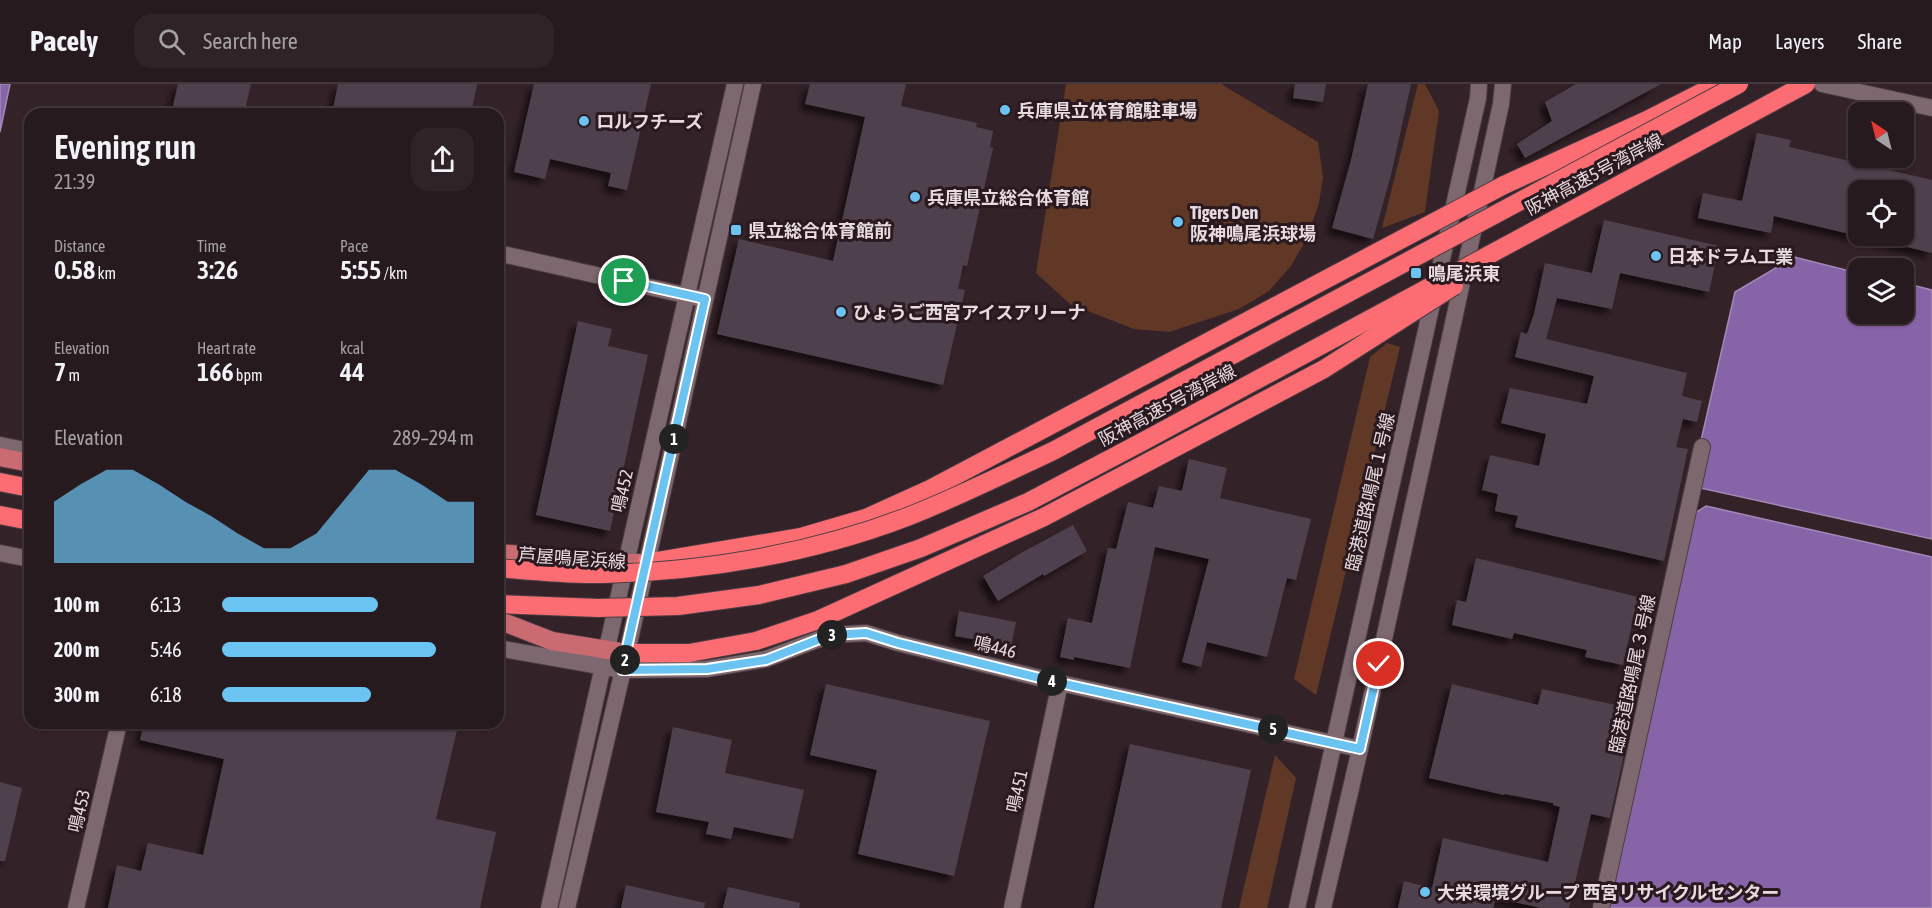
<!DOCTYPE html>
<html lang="en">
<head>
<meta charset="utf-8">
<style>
  :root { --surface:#271a1f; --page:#2f2328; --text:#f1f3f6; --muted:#a4a1a4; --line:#43383d; --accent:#6bc3f2 }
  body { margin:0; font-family:"Asap Condensed","Noto Sans JP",sans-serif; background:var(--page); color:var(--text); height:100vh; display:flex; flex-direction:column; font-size:22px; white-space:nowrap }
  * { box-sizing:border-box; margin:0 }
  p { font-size:20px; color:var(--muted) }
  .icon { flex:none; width:33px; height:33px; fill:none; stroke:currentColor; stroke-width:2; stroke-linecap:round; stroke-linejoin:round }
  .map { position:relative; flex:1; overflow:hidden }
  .details { position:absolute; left:24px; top:24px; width:480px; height:621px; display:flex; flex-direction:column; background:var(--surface); border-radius:18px; box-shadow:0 2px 4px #0004,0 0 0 2px var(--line) }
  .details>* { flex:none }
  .needle { width:39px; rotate:325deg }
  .fabs { position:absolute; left:1848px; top:18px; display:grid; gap:12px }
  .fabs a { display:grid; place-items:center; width:66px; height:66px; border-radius:12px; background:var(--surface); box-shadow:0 2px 4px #0004,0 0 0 2px var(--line); font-size:30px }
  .pin { position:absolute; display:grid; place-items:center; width:51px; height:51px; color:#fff; margin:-26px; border:3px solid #fff; border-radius:50%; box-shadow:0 2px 6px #0007 }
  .km { position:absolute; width:30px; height:30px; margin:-15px; border-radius:50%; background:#222; color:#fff; font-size:16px; line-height:30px; text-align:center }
  .round { display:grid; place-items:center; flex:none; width:63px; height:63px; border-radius:18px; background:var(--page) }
  .headline { display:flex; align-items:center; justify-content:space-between; height:102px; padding:0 30px }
  h1 { font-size:33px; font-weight:600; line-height:45px }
  .figures { display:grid; grid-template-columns:repeat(3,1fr); gap:9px; height:102px; padding:6px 30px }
  .figures div { display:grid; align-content:center }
  .figures b { font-size:26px; font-weight:600 }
  .figures small { font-size:16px; font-weight:400 }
  .figures p { font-size:16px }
  .chart { height:168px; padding:12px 30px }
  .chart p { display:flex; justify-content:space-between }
  .chart svg { width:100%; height:108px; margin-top:6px; fill:var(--accent); opacity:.7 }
  ul { padding:0 30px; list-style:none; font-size:20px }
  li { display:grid; grid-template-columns:96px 72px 1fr; align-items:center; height:45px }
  li i { height:15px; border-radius:8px; background:var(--accent) }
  header { display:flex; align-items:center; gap:36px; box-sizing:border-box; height:84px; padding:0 30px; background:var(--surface); border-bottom:2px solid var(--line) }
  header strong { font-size:28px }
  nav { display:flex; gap:33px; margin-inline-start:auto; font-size:21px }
  .search { width:420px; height:54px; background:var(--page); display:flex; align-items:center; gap:15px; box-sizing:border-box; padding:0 21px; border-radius:18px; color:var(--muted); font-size:22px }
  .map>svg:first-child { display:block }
  .green { fill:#613825 }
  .water { fill:#8764a7; stroke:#a488b8; stroke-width:1.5 }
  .building { fill:#50404d; filter:url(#shadow) }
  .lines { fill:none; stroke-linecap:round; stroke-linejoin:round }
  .minor-casing { stroke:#4c3d42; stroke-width:18 }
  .major-casing { stroke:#4c3d42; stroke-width:20 }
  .highway-casing { stroke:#4c3d42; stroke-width:20 }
  .minor { stroke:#7e686f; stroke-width:16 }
  .major { stroke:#c96b71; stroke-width:18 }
  .highway { stroke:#fb6d72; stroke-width:18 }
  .highway-bridge-casing { stroke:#4c3d42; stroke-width:20; stroke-linecap:butt }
  .highway-bridge { stroke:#fb6d72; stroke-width:18 }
  .route-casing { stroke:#fff; stroke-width:12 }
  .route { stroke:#6bc3f2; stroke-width:8 }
  .poi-dot { fill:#6bc3f2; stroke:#2a191f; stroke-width:2 }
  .labels { text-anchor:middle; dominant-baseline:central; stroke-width:6; stroke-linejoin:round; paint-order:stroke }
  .poi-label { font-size:18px; font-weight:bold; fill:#e7dbdf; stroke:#2a191f; text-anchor:start }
  .street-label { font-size:18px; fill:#e7dbdf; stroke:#2a191f }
</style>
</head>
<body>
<header>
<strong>Pacely</strong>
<div class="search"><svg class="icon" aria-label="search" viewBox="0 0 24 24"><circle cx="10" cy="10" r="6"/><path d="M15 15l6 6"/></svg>Search here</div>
<nav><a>Map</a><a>Layers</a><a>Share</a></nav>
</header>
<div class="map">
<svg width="1932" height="824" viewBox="0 0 1932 824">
  <defs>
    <filter id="shadow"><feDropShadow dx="-5.5" dy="5.5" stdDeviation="3" flood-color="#0009"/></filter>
  </defs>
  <rect width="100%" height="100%" fill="#342229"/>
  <g class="green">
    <polygon points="1066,0 1221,0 1318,58 1323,93 1319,119 1306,156 1291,182 1269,207 1239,225 1169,248 1134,245 1070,220 1036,189"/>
    <polygon points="1418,0 1425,0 1439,27 1425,128 1382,144"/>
    <polygon points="1387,259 1400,263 1316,611 1294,595 1370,273"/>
    <polygon points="1275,671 1296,694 1267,824 1239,824"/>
  </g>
  <g class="water">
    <polygon points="0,0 10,0 0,48"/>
    <polygon points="1794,173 1858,189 1858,230 1904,230 1904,199 1932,206 1932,455 1700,404 1697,374 1735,208"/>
    <polygon points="1706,422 1932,473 1932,824 1606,824 1695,429"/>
  </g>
  <g class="building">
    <polygon points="178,0 251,0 244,30 171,30"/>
    <polygon points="338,0 477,0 471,30 332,30"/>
    <polygon points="534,0 651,0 627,106 608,102 611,89 550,75 545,95 514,88"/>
    <polygon points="810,0 906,0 901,22 977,39 976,43 993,47 990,63 993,64 967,182 963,181 958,205 965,206 943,301 717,250 739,155 833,177 865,33 805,20"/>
    <polygon points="1295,0 1326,0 1323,18 1293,14"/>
    <polygon points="1368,0 1411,0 1391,91 1373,155 1332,144 1351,76"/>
    <polygon points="1576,0 1661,0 1525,74 1517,60 1552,37 1545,18"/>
    <polygon points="1757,49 1791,56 1789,63 1932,96 1932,169 1878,156 1879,152 1904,152 1904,106 1858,106 1858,152 1774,132 1771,149 1698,134 1703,109 1742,117"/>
    <polygon points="1604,136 1719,162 1709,208 1620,189 1612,225 1557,214 1546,255 1687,289 1682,312 1702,317 1697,338 1683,335 1676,363 1688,365 1664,477 1515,443 1518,432 1495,427 1498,410 1482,406 1490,371 1539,382 1546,350 1501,339 1510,304 1587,320 1594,292 1515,273 1521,248 1527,250 1534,230 1545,179 1592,189"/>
    <polygon points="578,237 612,245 608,262 648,271 610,447 536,431"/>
    <polygon points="1189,375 1227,384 1220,414 1311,435 1296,496 1287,494 1267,573 1207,558 1201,583 1182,578 1209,475 1155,463 1130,584 1074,573 1074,576 1060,573 1068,534 1092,539 1108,464 1116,465 1128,418 1153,424 1159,402 1182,407"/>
    <polygon points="1073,441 1087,467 1044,492 1043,490 998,517 983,492 1021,469"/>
    <polygon points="1476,474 1638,513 1623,581 1585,573 1587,566 1514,549 1512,555 1452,541 1457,516 1466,518"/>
    <polygon points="959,527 1016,538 1011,562 955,552"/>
    <polygon points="826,600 990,637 954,792 858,770 877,686 810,671"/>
    <polygon points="1452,600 1538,621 1542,605 1634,625 1610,734 1591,730 1569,824 1541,824 1496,814 1493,824 1398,824 1404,797 1432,804 1443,754 1548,778 1560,723 1553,721 1553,719 1505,710 1504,711 1429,694"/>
    <polygon points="144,639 446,639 458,642 436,735 496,748 480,824 108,824 117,781 141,787 148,759 203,771 224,675 140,656"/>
    <polygon points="673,643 732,656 725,689 804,706 793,755 734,743 731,755 706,750 709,738 656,728"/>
    <polygon points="1130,660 1251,686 1221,824 1094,824"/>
    <polygon points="0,698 22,704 5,777 0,777"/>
    <polygon points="626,801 705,819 704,824 621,824"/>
    <polygon points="728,803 800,819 799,824 723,824"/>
  </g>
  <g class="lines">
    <g class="minor-casing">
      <g id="minor">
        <polyline points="1822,0 1932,24"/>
        <polyline points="498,169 698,214"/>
        <polyline points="0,361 30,367"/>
        <polyline points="0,469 30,475"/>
        <polyline points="498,564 622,586 707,585 766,575 830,551 866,549 898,559 1060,599 1360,665"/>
        <polyline points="76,824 119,639"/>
        <polyline points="549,824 626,479 735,0"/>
        <polyline points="567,824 627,569 753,0"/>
        <polyline points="1012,824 1060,599"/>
        <polyline points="1297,824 1478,14 1479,0"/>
        <polyline points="1323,824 1360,665 1501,20 1503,0"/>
        <polyline points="1601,824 1702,363"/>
      </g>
    </g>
    <g class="major-casing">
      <g id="major">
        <polyline points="0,373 30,379"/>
        <polyline points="498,469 626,479 646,479"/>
        <polyline points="498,536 552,557 627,569"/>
      </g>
    </g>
    <g class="highway-casing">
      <g id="highway">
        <polyline points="1504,101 1647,36 1718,0"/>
        <polyline points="0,398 30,404"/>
        <polyline points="0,431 30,437"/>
        <polyline points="646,479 801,453 866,434 930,405 1036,349"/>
        <polyline points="627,569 689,569 756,557 818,536 1044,433 1324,285"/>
      </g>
    </g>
    <use href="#minor" class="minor"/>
    <use href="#major" class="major"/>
    <use href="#highway" class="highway"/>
    <g class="highway-bridge-casing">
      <g id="highway-bridge">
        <polyline points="1324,285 1454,202"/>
        <polyline points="1036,349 1504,101"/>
        <path d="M 498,484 C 532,487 568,491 603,490 C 706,487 810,470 907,433 C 956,414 1004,390 1053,367 L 1739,0"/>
        <polyline points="498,520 598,524 678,522 759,511 846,490 921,464 1028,418 1140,359 1806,0"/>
      </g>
    </g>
    <use href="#highway-bridge" class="highway-bridge"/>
  </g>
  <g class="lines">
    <g class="route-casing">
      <polyline id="route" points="624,197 705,215 622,586 707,585 766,576 830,551 866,549 898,559 1060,599 1360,665 1379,580"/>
    </g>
    <use href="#route" class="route"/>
  </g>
  <g class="poi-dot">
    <circle cx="1005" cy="26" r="6"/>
    <circle cx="584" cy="37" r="6"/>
    <circle cx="915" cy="113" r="6"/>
    <circle cx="1178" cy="138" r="6"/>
    <rect x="730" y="140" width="12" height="12" rx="3"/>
    <circle cx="1656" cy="172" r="6"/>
    <rect x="1410" y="183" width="12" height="12" rx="3"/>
    <circle cx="841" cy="228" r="6"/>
    <circle cx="1425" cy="808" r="6"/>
  </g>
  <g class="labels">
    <g class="poi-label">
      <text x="1017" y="26">兵庫県立体育館駐車場</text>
      <text x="596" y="37">ロルフチーズ</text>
      <text x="927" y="113">兵庫県立総合体育館</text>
      <text x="1190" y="128">Tigers Den<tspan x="1190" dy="21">阪神鳴尾浜球場</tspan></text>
      <text x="748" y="146">県立総合体育館前</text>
      <text x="1668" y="172">日本ドラム工業</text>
      <text x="1428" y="189">鳴尾浜東</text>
      <text x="853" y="228">ひょうご西宮アイスアリーナ</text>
      <text x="1437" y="808">大栄環境グループ 西宮リサイクルセンター</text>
    </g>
    <g class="street-label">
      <text transform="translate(1594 90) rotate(-28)">阪神高速5号湾岸線</text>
      <text transform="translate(1167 321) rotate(-28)">阪神高速5号湾岸線</text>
      <text transform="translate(622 407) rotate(-77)">鳴452</text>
      <text transform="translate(1370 408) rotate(-77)">臨港道路鳴尾１号線</text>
      <text transform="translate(572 474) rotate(4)">芦屋鳴尾浜線</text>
      <text transform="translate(995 563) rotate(14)">鳴446</text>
      <text transform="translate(1632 590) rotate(-78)">臨港道路鳴尾３号線</text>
      <text transform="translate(1017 707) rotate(-78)">鳴451</text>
      <text transform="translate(79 727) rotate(-77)">鳴453</text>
    </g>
  </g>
</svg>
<div class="fabs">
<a><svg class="needle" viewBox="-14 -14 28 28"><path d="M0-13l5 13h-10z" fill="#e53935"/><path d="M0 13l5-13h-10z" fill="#a4a1a4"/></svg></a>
<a><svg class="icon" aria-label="locate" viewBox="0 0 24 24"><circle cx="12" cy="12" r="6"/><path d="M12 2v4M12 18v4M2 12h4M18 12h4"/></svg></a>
<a><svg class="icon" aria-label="layers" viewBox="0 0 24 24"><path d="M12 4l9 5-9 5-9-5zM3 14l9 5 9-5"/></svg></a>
</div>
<div class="pin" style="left:624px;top:197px;background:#1e9e55"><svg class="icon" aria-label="arrive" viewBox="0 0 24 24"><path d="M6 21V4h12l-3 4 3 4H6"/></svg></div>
<div class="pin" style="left:1379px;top:580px;background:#d93025"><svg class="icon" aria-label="check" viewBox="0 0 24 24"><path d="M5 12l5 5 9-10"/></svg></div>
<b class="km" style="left:674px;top:355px">1</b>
<b class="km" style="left:625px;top:576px">2</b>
<b class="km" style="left:832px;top:551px">3</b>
<b class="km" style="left:1052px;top:597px">4</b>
<b class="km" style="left:1273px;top:645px">5</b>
<section class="details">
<div class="headline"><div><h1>Evening run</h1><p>21:39</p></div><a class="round"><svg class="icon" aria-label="share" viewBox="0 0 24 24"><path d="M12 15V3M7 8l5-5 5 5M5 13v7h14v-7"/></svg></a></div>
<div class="figures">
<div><p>Distance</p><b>0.58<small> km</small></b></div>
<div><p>Time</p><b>3:26</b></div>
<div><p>Pace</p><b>5:55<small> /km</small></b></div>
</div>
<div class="figures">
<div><p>Elevation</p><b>7<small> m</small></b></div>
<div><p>Heart rate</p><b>166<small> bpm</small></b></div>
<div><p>kcal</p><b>44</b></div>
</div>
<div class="chart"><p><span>Elevation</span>289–294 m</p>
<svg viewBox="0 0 160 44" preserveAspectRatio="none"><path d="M0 44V19L10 12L20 6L30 6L40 12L50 19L60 25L70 32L80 38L90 38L100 32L110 19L120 6L130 6L140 12L150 19L160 19V44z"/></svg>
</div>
<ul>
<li><b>100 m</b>6:13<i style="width:62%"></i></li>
<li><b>200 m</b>5:46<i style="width:85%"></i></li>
<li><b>300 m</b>6:18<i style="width:59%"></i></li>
</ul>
</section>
</div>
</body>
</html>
